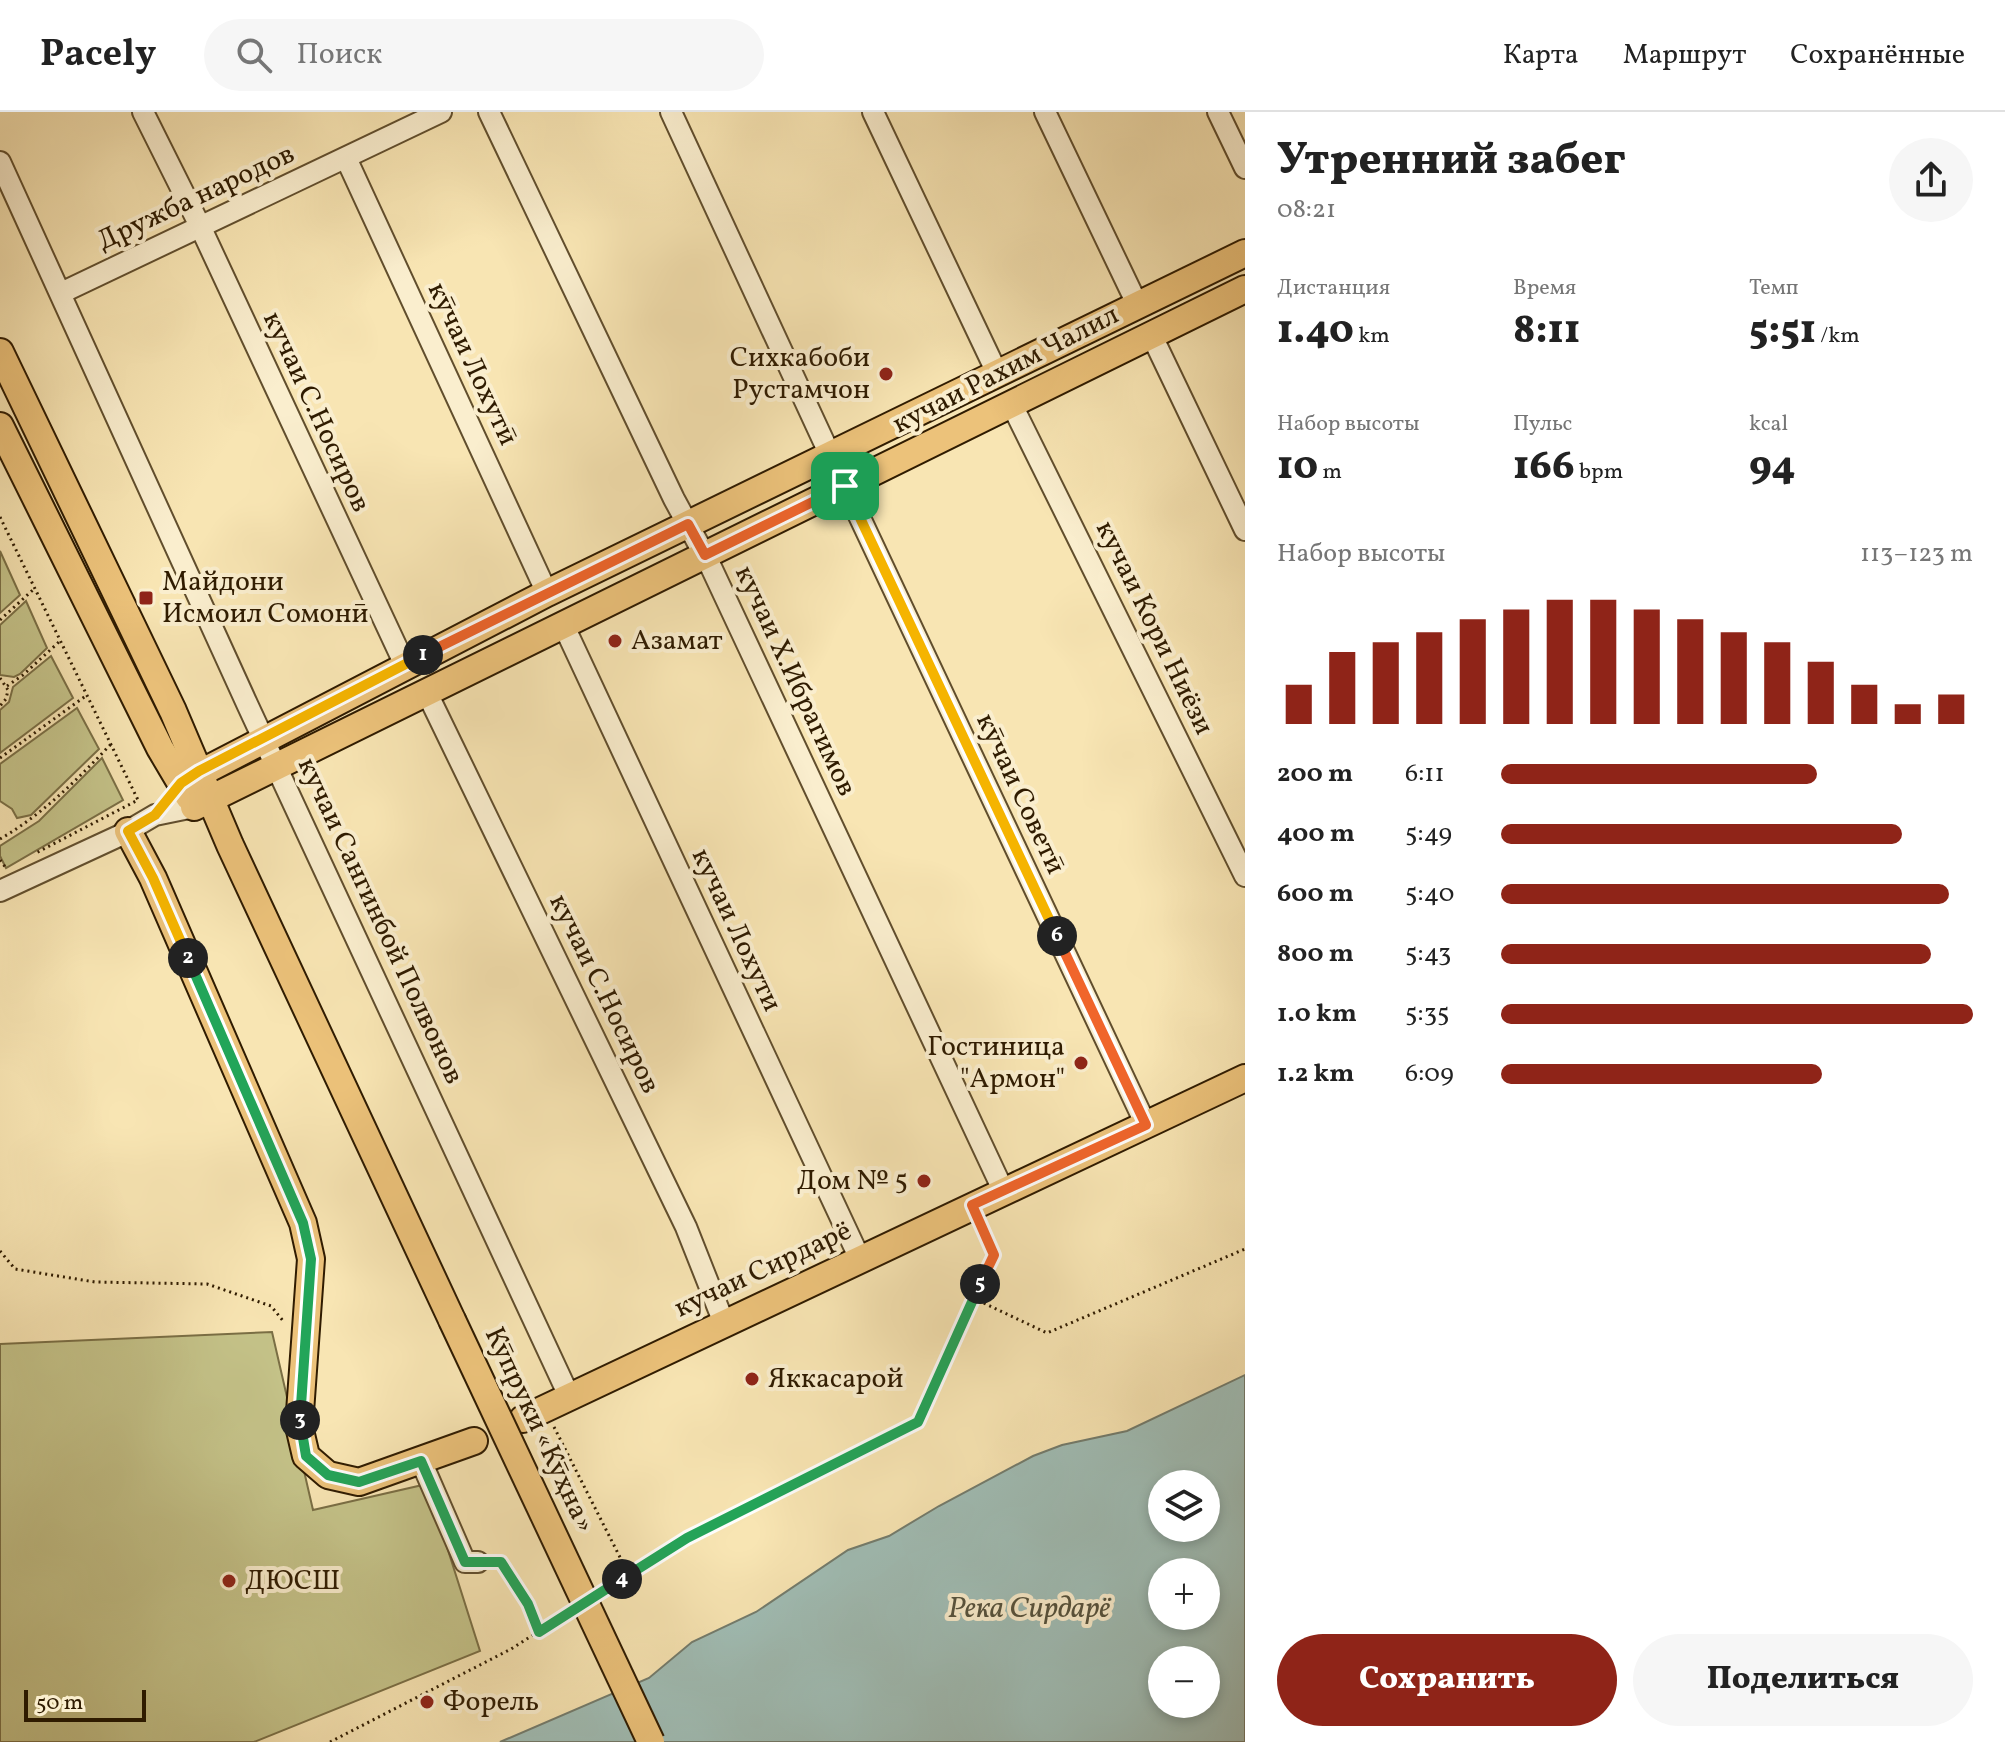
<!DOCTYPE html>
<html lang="ru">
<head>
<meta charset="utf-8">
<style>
  :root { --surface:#fff; --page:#f6f6f6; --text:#222; --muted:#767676; --line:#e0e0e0; --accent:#8f2418 }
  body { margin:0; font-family:Vollkorn,serif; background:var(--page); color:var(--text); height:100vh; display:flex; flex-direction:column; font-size:30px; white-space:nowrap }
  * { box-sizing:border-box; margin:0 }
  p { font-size:26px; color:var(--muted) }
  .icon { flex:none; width:44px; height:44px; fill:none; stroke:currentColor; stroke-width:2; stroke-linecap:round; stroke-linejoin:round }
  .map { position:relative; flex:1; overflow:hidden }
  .details { display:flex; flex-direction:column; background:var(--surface); width:760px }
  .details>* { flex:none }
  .fabs { position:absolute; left:1148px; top:1358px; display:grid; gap:16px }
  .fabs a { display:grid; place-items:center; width:72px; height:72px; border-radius:50%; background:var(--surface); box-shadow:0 4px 12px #0003; font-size:40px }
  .scale { position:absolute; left:24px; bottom:20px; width:122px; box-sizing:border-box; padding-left:8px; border:4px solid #2f1b00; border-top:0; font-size:22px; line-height:28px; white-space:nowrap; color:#2f1b00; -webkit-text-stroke:6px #faeece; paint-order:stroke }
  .pin { position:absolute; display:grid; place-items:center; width:68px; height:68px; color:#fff; margin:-34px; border-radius:16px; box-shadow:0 4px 12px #0006 }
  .km { position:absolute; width:40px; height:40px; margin:-20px; border-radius:50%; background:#222; color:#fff; font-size:22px; line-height:40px; text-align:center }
  .round { display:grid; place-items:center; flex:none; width:84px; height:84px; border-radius:42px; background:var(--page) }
  .overview { display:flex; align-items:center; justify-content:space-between; height:136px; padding:0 32px }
  h1 { font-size:44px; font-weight:800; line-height:60px }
  .stats { display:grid; grid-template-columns:repeat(3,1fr); gap:12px; height:136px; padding:8px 32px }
  .stats div { display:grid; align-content:center }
  .stats b { font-size:40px; font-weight:800 }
  .stats small { font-size:22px; font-weight:400 }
  .stats p { font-size:22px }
  .chart { height:224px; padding:16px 32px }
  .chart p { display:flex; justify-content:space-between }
  .chart svg { width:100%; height:144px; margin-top:8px; stroke:var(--accent); stroke-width:6 }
  .button { display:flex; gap:16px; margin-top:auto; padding:16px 32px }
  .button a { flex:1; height:92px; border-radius:48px; background:var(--accent); color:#fff; font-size:32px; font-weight:800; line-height:92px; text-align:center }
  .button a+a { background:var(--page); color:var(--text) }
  ul { padding:0 32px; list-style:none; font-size:26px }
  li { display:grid; grid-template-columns:128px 96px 1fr; align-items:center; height:60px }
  li i { height:20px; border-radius:10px; background:var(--accent) }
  header { display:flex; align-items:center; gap:48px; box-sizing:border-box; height:112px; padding:0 40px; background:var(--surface); border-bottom:2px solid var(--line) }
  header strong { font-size:38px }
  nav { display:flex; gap:44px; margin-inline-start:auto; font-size:28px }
  .search { width:560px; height:72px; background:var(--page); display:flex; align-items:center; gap:20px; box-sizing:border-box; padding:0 28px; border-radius:44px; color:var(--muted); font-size:30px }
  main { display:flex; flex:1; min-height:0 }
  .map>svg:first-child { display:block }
  .green { fill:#c4c288; stroke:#7a6e44; stroke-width:2 }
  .water { fill:#a0bdb5; stroke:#737c6d; stroke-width:2; fill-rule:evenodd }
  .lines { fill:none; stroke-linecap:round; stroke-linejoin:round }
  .minor-casing { stroke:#614e2d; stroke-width:24 }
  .major-casing { stroke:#2f1b00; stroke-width:30 }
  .path { stroke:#2f1b00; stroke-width:3; stroke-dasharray:2 4; stroke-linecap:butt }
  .minor { stroke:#faeece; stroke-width:20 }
  .major { stroke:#ecc27a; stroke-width:26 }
  .major-bridge-casing { stroke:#2f1b00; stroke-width:30; stroke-linecap:butt }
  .major-bridge { stroke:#ecc27a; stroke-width:26 }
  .split-1-casing { stroke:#fff; stroke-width:16 }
  .split-2-casing { stroke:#fff; stroke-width:16 }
  .split-3-casing { stroke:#fff; stroke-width:16 }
  .split-4-casing { stroke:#fff; stroke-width:16 }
  .split-5-casing { stroke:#fff; stroke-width:16 }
  .split-6-casing { stroke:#fff; stroke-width:16 }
  .split-7-casing { stroke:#fff; stroke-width:16 }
  .split-1 { stroke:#f0652b; stroke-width:10 }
  .split-2 { stroke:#f5b400; stroke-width:10 }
  .split-3 { stroke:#22a559; stroke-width:10 }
  .split-4 { stroke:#22a559; stroke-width:10 }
  .split-5 { stroke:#22a559; stroke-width:10 }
  .split-6 { stroke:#f0652b; stroke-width:10 }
  .split-7 { stroke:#f5b400; stroke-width:10 }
  .poi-dot { fill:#8f2418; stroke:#faeece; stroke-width:3 }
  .labels { text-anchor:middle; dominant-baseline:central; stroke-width:8; stroke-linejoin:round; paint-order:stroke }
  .street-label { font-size:28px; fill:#2f1b00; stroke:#faeece }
  .poi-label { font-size:28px; fill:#2f1b00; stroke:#faeece; text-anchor:start }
  .water-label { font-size:30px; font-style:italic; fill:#57543f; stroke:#faeece }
</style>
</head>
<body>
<header>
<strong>Pacely</strong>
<div class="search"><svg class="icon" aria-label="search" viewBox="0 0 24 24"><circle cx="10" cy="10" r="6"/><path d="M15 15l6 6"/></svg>Поиск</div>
<nav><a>Карта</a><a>Маршрут</a><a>Сохранённые</a></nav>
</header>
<main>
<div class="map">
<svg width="1245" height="1630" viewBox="0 0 1245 1630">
  <rect width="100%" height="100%" fill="#f8e5b3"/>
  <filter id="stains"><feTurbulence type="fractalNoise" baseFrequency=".0025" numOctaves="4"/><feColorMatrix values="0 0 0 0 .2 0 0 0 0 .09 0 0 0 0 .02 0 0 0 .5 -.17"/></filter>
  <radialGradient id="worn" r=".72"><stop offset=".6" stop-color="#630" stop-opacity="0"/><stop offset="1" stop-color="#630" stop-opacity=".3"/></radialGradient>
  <g class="green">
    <polygon points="0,439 20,483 0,501"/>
    <polygon points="26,489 47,536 20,562 14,565 0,563 0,513"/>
    <polygon points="51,544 73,586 0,641 0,598 9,590 13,575"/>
    <polygon points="77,596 99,637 31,703 17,706 12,697 0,689 0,652"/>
    <polygon points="102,646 123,688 6,756 0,744 0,734 39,709"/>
    <polygon points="272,1220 313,1398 427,1372 480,1539 254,1630 0,1630 0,1232"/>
  </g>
  <path class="water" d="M 1245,1263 L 1245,1630 L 500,1630 L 649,1566 L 692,1530 L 756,1500 L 848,1438 L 889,1424 L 939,1394 L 1033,1344 L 1062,1333 L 1127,1319 ZM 1162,1372 L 1206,1372 L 1206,1416 L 1162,1416 ZM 1162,1460 L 1206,1460 L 1206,1504 L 1162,1504 ZM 1162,1548 L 1206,1548 L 1206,1592 L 1162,1592 Z"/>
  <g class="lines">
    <g class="minor-casing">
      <g id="minor">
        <polyline points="143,0 200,114 405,553"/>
        <polyline points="489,0 674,387 711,455 1003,1078"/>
        <polyline points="671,0 830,343"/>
        <polyline points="873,0 998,263"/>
        <polyline points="1045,0 1138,194"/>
        <polyline points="1218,0 1245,56"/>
        <polyline points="346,46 547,481"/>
        <polyline points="0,50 248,594 570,1286"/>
        <polyline points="61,181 441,0"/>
        <polyline points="1151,222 1245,418"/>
        <polyline points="1012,293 1245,764"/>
        <polyline points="845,374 1146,1013"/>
        <polyline points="563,512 860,1147"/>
        <polyline points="427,581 686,1115 724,1211"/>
        <polyline points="0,779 121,723 155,703 194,695"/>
        <polyline points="421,1349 465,1450 478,1450"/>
      </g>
    </g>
    <g class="major-casing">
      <g id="major">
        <polyline points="0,240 173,599 230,733 452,1208"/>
        <polyline points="0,314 160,636 189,685"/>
        <polyline points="181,671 547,481 1245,141"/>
        <polyline points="194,695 1245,177"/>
        <polyline points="128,719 153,766 303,1111 311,1147 299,1314 306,1344 328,1363 359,1370 474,1329"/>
        <polyline points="523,1307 1245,966"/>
      </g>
    </g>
    <g class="path">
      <polyline points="0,405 138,688 34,742"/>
      <polyline points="0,508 35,476"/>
      <polyline points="0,566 8,578 6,587 0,594"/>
      <polyline points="7,574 23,563 60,529"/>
      <polyline points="0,646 87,583"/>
      <path d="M 0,727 C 43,702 77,668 111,632"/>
      <polyline points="0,748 6,756"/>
      <polyline points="0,1139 15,1157 95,1170 207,1172 271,1194 284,1210"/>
      <polyline points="973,1186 1047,1221 1245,1137"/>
      <polyline points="554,1315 629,1463 626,1474 605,1483"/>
      <polyline points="496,1450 501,1450 528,1492 539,1520"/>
      <polyline points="603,1479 687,1426 918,1310 960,1212 994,1143 982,1115"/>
      <polyline points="330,1630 511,1537 569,1500"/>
    </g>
    <use href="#minor" class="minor"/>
    <use href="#major" class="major"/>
    <g class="major-bridge-casing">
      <polyline id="major-bridge" points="452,1208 651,1630"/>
    </g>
    <use href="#major-bridge" class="major-bridge"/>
  </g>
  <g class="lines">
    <g class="split-1-casing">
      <polyline id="split-1" points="423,543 688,412 705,443 845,374"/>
    </g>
    <g class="split-2-casing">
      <polyline id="split-2" points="188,846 153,766 128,719 155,703 181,671 199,659 423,543"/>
    </g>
    <g class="split-3-casing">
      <polyline id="split-3" points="188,846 303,1111 311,1147 300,1308"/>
    </g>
    <g class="split-4-casing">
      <polyline id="split-4" points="300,1308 306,1344 328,1363 359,1370 421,1349 465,1450 501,1450 528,1492 539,1520 622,1467"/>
    </g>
    <g class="split-5-casing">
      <polyline id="split-5" points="622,1467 687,1426 918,1310 980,1172"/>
    </g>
    <g class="split-6-casing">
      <polyline id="split-6" points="980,1172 994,1143 972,1093 1146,1013 1057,824"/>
    </g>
    <g class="split-7-casing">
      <polyline id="split-7" points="845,374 1057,824"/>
    </g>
    <use href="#split-1" class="split-1"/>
    <use href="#split-2" class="split-2"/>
    <use href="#split-3" class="split-3"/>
    <use href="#split-4" class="split-4"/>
    <use href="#split-5" class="split-5"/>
    <use href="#split-6" class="split-6"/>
    <use href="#split-7" class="split-7"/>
  </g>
  <g class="poi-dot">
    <circle cx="886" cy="262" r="8"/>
    <rect x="138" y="478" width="16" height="16" rx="4"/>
    <circle cx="615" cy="529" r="8"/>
    <circle cx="1081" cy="951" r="8"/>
    <circle cx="924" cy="1069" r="8"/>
    <circle cx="752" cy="1267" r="8"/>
    <circle cx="229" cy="1469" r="8"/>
    <circle cx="427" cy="1590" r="8"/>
  </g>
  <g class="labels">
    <g class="street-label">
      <text transform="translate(196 86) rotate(-25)">Дружба народов</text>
      <text transform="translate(472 252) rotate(65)">кӯчаи Лохутӣ</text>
      <text transform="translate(1006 258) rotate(-27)">кучаи Рахим Чалил</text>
      <text transform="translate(316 300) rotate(65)">кучаи С.Носиров</text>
      <text transform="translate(1154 516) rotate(64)">кучаи Кори Ниёзи</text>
      <text transform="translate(795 569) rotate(65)">кучаи Х.Ибрагимов</text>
      <text transform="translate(1020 682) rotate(65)">кӯчаи Советӣ</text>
      <text transform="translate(380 809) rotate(65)">кучаи Сангинбой Полвонов</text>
      <text transform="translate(736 818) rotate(65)">кучаи Лохути</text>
      <text transform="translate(604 882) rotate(64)">кучаи С.Носиров</text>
      <text transform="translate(763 1158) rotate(-25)">кучаи Сирдарё</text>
      <text transform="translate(539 1318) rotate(65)">Кӯпруки «Кӯҳна»</text>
    </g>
    <g class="poi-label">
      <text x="870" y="246" text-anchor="end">Сихкабоби<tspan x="870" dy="32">Рустамчон</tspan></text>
      <text x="162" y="470">Майдони<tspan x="162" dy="32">Исмоил Сомонӣ</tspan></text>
      <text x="631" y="529">Азамат</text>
      <text x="1065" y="935" text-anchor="end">Гостиница<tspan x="1065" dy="32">"Армон"</tspan></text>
      <text x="908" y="1069" text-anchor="end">Дом № 5</text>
      <text x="768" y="1267">Яккасарой</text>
      <text x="245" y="1469">ДЮСШ</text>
      <text x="443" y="1590">Форель</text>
    </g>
    <g class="water-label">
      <text x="1029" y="1497">Река Сирдарё</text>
    </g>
  </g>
  <rect width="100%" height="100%" filter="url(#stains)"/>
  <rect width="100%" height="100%" fill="url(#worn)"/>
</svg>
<div class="fabs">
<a><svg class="icon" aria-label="layers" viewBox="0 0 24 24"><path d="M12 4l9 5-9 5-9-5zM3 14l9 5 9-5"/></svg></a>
<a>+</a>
<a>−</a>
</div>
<div class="scale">50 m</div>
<div class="pin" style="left:845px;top:374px;background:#1e9e55"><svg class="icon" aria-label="arrive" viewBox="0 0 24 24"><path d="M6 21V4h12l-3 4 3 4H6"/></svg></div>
<b class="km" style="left:423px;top:543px">1</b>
<b class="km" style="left:188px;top:846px">2</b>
<b class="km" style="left:300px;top:1308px">3</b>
<b class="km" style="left:622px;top:1467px">4</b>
<b class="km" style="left:980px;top:1172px">5</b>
<b class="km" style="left:1057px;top:824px">6</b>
</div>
<section class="details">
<div class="overview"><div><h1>Утренний забег</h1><p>08:21</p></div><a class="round"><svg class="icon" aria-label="share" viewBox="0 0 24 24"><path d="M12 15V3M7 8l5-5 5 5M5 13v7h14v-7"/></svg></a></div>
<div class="stats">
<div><p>Дистанция</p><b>1.40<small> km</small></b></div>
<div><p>Время</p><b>8:11</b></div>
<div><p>Темп</p><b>5:51<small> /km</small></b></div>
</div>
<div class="stats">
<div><p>Набор высоты</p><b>10<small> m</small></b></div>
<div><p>Пульс</p><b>166<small> bpm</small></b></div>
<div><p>kcal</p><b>94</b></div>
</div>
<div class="chart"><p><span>Набор высоты</span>113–123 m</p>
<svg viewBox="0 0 160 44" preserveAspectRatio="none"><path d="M5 44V32M15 44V22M25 44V19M35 44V16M45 44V12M55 44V9M65 44V6M75 44V6M85 44V9M95 44V12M105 44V16M115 44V19M125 44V25M135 44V32M145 44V38M155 44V35"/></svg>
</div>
<ul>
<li><b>200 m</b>6:11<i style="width:67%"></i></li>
<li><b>400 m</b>5:49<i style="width:85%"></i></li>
<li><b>600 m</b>5:40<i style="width:95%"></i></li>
<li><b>800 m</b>5:43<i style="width:91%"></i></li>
<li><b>1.0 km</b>5:35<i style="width:100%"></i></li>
<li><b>1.2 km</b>6:09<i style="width:68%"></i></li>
</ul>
<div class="button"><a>Сохранить</a><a>Поделиться</a></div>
</section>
</main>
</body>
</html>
